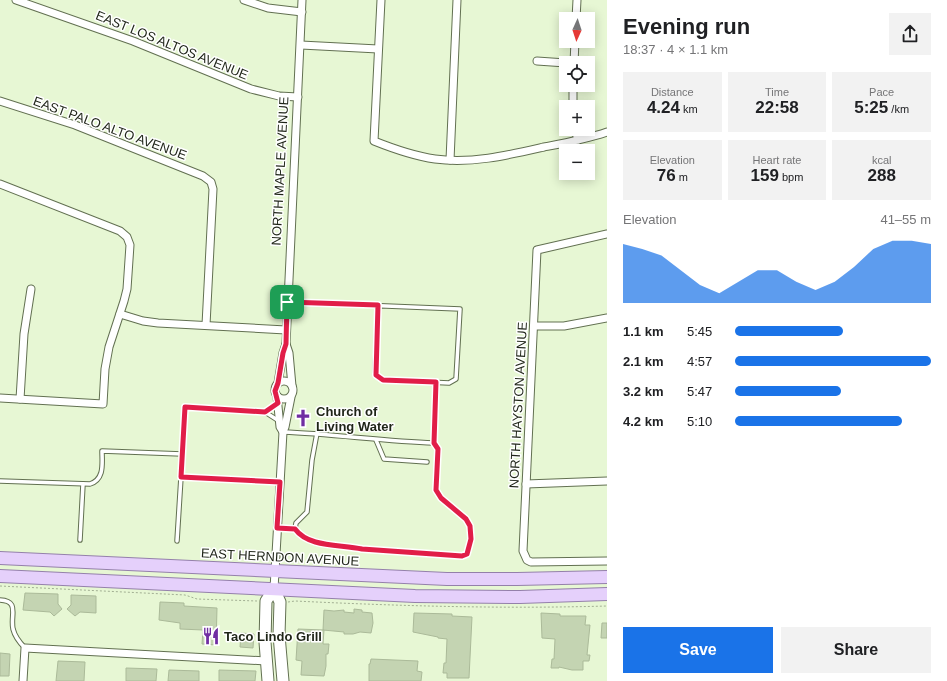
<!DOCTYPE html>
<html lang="en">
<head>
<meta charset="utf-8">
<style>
  :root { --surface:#fff; --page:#f2f2f2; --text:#202124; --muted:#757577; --accent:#1a73e8 }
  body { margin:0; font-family:Arial,sans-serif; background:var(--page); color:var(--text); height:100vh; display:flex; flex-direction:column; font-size:15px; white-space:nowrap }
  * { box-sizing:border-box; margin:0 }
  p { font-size:13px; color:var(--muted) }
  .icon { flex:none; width:22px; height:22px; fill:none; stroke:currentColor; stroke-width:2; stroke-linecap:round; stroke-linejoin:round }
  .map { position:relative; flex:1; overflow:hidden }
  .sheet { display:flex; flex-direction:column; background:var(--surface); width:340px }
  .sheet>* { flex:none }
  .needle { width:26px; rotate:183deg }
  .buttons { position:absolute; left:559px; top:12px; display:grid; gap:8px }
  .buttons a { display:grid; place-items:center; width:36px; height:36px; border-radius:0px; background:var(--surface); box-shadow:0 2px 10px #0003; font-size:20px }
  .pin { position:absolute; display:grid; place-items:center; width:34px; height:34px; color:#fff; margin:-17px; border-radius:8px; box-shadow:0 2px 6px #0006 }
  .round { display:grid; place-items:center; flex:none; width:42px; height:42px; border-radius:0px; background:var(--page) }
  .overview { display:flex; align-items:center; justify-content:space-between; height:68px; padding:0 16px }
  h1 { font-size:22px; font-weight:700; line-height:30px }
  .metrics { display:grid; grid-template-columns:repeat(3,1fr); gap:6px; height:68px; padding:4px 16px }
  .metrics div { display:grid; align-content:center; border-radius:0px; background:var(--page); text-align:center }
  .metrics b { font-size:17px; font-weight:700 }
  .metrics small { font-size:11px; font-weight:400 }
  .metrics p { font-size:11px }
  .chart { height:112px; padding:8px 16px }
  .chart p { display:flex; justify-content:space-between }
  .chart svg { width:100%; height:72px; margin-top:4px; fill:var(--accent); opacity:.7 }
  .cta { display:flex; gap:8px; margin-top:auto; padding:8px 16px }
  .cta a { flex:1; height:46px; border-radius:0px; background:var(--accent); color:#fff; font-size:16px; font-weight:700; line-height:46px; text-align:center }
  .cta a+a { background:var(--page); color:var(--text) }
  ul { padding:0 16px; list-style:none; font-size:13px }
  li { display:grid; grid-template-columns:64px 48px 1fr; align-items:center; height:30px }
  li i { height:10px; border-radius:5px; background:var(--accent) }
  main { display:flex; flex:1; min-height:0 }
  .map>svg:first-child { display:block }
  .building { fill:#c4d4b2; stroke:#abba99 }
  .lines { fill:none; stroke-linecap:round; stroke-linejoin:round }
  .lane-casing { stroke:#627051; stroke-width:5.5 }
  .street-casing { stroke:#627051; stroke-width:9 }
  .secondary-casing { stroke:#627051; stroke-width:13 }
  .primary-casing { stroke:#9480aa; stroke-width:14 }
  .path { stroke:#a2af93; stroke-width:1; stroke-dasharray:2 2; stroke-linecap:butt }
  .lane { stroke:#fff; stroke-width:3.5 }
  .street { stroke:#fff; stroke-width:7 }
  .secondary { stroke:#fff; stroke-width:11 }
  .primary { stroke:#e5d0fb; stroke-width:12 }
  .route-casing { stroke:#fff; stroke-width:8 }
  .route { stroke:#e11d48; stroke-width:5 }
  .labels { text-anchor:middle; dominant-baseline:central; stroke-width:3; stroke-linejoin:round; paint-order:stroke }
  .street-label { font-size:13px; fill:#1e2417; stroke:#fff }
  .poi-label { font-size:13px; font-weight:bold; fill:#1e2417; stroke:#fff; text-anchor:start }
</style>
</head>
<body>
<main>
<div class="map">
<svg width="607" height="681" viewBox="0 0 607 681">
  <rect width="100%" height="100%" fill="#e7f7d4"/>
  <g class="building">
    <polygon points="25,593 58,594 58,604 62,609 54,616 50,612 23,610"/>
    <polygon points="71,595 96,596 96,613 80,612 75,616 67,609 71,605"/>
    <polygon points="160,602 184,603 184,606 217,608 216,645 202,644 203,630 180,629 180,623 159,620"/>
    <polygon points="354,609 362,610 362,612 372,613 373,623 371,633 360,632 353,634 344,634 344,632 323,630 324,610 334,611 344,610 344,612 354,613"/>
    <polygon points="414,613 452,614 452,616 472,617 469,678 447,678 447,673 443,673 444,663 446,663 447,639 438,638 438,637 413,632"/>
    <polygon points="541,613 560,614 560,616 586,616 585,625 590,625 587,655 590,655 589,661 583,661 583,670 572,670 559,667 559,668 551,668 552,659 554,659 555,639 542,638"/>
    <polygon points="602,623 607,623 607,638 601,638"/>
    <polygon points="298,629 324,630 323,644 329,644 328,654 326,654 326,666 324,676 301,675 302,661 296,660"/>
    <polygon points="241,633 254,634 253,648 240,647"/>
    <polygon points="0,653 10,654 9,676 0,676"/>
    <polygon points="371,659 418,661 417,671 422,672 421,681 369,681 369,664 370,664"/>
    <polygon points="58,661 85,662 84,681 56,681"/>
    <polygon points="126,668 157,669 156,681 126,681"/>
    <polygon points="169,670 199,671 199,681 168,681"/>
    <polygon points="219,670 256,671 255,681 219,681"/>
  </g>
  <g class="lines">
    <g class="lane-casing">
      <g id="lane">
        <path d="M 288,302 L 460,309 L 456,379 L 449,383 L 383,380 C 378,378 376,376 375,372 L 378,305"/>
        <polyline points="278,403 265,412 279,421"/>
        <path d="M 283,432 C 333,434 383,441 434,443"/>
        <polyline points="376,440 384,459 427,462"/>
        <polyline points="181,477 182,454"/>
        <path d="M 0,481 L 90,484 C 105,479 102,463 102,451 L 182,454 L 185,407 L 265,412"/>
        <path d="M 278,528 L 295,529 C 309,548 341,544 362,549 L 462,556 L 467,554 L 471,539 L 470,526 L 466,519 L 441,498 L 436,490 L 438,449 L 434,443 L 436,382"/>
        <polyline points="295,529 296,523 307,512 312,460 317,433"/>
        <polyline points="80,540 83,484"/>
        <polyline points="177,541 181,477 279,482"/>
        <path d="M 0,600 C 20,601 10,615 13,629 C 15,637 19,642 25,648"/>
      </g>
    </g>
    <g class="street-casing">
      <g id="street">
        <polyline points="16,0 133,41 251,89 279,96 298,97"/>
        <polyline points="244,0 268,8 302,12"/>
        <path d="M 381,0 L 374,141 C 394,149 414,156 435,159 C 472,164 509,155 544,147 C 565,143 587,139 607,132"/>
        <polyline points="576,19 577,0"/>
        <polyline points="301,45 378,49"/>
        <polyline points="537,61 566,63"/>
        <polyline points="574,63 575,41"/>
        <polyline points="0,101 75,125 203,176 211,182 213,189 206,325"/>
        <polyline points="573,107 573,85"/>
        <polyline points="575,129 578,140"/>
        <polyline points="450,160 457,0"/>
        <polyline points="0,184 120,231 127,237 130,245 127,289 124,301 109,347 105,369 103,404 0,398"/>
        <polyline points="607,234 537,250 523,551 527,560 531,562 607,561"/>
        <polyline points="120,314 143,321 158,323 286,330"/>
        <polyline points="534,326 564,326 607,318"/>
        <polyline points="286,344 289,353 292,386"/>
        <circle cx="284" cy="390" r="9"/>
        <polyline points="278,383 283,353 286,344 302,0"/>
        <polyline points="277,396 280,427 283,432"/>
        <polyline points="20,399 24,334 31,289"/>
        <polyline points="526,484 607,481"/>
        <polyline points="274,589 283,432 285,427 291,397"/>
        <polyline points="23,681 25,648 266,661"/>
      </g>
    </g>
    <g class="secondary-casing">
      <g id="secondary">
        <polyline points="274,589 280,602 279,635 283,681"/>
        <polyline points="268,681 265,642 266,601 274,589"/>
      </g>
    </g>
    <g class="primary-casing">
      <g id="primary">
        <polyline points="0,558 447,579 517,579 607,577"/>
        <polyline points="0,576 415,596 520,597 607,594"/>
      </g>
    </g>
    <g class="path">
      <polyline points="0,586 185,595 197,599 257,601"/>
      <path d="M 288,602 L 295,601 C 399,606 503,609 607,606"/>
    </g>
    <use href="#lane" class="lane"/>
    <use href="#street" class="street"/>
    <use href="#secondary" class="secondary"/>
    <use href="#primary" class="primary"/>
  </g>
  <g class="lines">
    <g class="route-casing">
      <path id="route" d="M 287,302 L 378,305 L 376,375 L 383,380 L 436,382 L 434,443 L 438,449 L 436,490 L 441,498 L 466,519 L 470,526 L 471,539 L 467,554 L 462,556 L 362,549 C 341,544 309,548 295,529 L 277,528 L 280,482 L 181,477 L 185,407 L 265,412 L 278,403 L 275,391 L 278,383 L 283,353 L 286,344 Z"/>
    </g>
    <use href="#route" class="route"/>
  </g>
  <defs>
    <g id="church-bare" transform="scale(1.38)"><path d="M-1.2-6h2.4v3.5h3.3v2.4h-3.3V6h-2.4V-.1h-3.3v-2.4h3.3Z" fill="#702ea2" stroke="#fff" stroke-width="2.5" paint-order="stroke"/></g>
    <g id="restaurant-bare" transform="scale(1.38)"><path d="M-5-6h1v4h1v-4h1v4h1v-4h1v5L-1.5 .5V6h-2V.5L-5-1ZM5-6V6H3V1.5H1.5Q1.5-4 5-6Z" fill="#702ea2" stroke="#fff" stroke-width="2.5" paint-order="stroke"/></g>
  </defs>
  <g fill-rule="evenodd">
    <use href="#church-bare" x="303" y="418"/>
    <use href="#restaurant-bare" x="211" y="636"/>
  </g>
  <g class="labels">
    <g class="street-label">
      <text transform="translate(172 45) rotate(22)">EAST LOS ALTOS AVENUE</text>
      <text transform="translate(110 128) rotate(20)">EAST PALO ALTO AVENUE</text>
      <text transform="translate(280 171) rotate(-87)">NORTH MAPLE AVENUE</text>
      <text transform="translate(518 405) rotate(-87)">NORTH HAYSTON AVENUE</text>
      <text transform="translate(280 557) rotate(3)">EAST HERNDON AVENUE</text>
    </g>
    <g class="poi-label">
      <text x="316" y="411">Church of<tspan x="316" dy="15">Living Water</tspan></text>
      <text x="224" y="636">Taco Lindo Grill</text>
    </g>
  </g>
</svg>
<div class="buttons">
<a><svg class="needle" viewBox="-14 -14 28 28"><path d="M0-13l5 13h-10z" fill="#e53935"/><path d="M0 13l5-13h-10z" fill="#757577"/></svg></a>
<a><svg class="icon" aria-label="locate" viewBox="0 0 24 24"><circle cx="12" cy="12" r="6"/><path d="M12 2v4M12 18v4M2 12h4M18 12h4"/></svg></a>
<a>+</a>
<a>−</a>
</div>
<div class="pin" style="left:287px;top:302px;background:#1e9e55"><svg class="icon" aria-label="arrive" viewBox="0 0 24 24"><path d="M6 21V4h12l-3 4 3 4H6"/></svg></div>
</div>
<section class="sheet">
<div class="overview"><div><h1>Evening run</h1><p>18:37 · 4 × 1.1 km</p></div><a class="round"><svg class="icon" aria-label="share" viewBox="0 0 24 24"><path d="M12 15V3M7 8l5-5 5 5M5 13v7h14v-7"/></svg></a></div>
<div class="metrics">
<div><p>Distance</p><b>4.24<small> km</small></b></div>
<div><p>Time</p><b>22:58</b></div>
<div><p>Pace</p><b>5:25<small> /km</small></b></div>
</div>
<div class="metrics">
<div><p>Elevation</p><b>76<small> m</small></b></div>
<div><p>Heart rate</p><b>159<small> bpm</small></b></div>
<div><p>kcal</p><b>288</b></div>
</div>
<div class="chart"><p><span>Elevation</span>41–55 m</p>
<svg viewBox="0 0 160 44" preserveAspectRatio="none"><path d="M0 44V8L10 11L20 15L30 24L40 33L50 38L60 31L70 24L80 24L90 31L100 36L110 31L120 22L130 11L140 6L150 6L160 8V44z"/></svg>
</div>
<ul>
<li><b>1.1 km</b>5:45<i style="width:55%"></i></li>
<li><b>2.1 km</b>4:57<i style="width:100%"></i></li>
<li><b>3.2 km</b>5:47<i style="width:54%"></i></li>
<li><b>4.2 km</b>5:10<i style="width:85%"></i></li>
</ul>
<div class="cta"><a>Save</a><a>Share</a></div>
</section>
</main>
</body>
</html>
